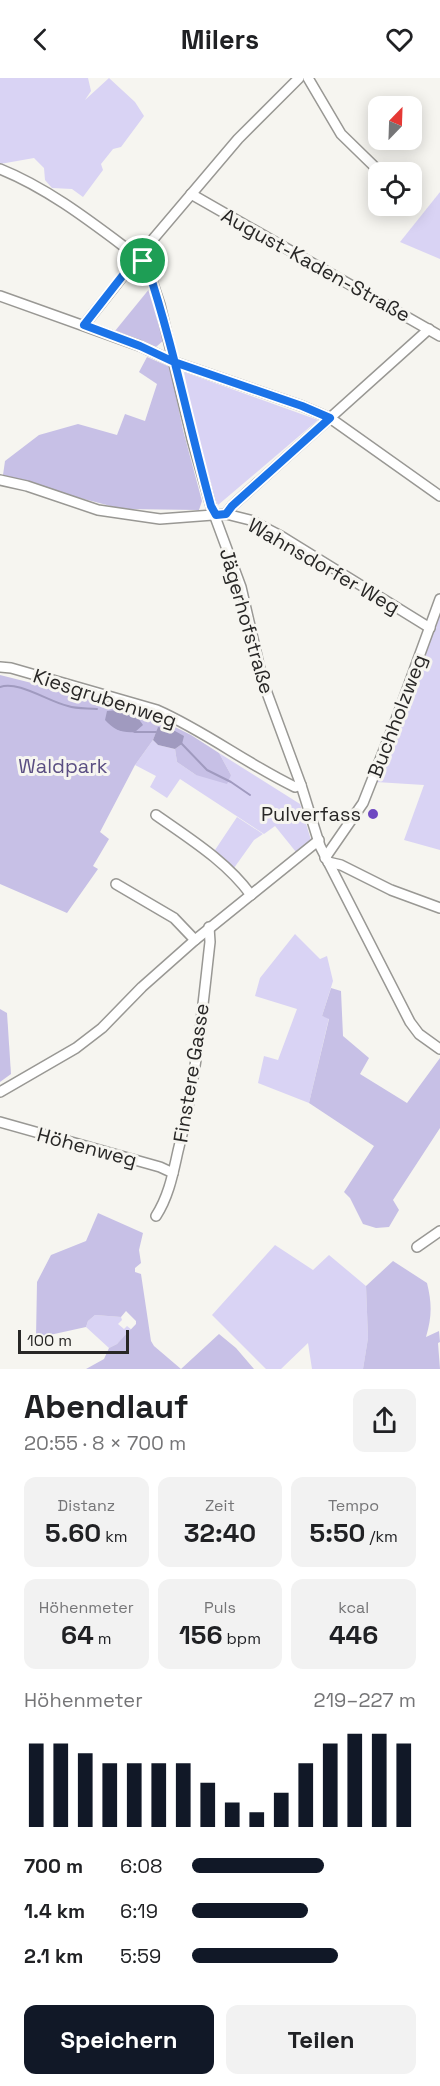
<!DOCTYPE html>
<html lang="de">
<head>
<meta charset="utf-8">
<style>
  :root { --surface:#fff; --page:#f2f2f2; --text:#202124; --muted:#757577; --accent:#111827 }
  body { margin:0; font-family:"Space Grotesk",sans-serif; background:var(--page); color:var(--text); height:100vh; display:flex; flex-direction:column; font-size:22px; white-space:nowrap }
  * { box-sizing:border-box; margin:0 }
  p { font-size:20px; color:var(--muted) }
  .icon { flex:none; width:33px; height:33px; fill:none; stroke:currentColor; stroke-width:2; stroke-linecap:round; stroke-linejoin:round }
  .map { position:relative; height:1291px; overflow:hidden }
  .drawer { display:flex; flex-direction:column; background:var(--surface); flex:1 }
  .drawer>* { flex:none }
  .needle { width:39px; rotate:23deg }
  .buttons { position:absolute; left:368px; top:18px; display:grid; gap:12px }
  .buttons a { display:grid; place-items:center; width:54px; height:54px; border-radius:12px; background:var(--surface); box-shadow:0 3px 15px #0003; font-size:30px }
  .scale { position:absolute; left:18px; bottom:15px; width:111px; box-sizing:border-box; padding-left:6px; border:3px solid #282726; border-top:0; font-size:16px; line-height:21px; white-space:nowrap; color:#282726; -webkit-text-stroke:4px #f6f5f0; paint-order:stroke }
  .pin { position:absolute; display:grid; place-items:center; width:51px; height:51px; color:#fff; margin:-26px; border:3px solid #fff; border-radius:50%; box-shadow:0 2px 6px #0007 }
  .round { display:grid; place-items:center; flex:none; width:63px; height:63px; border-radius:12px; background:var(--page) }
  .headline { display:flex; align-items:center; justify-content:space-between; height:102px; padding:0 24px }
  h1 { font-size:33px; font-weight:700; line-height:45px }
  .stats { display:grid; grid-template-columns:repeat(3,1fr); gap:9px; height:102px; padding:6px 24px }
  .stats div { display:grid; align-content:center; border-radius:12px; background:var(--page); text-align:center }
  .stats b { font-size:26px; font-weight:700 }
  .stats small { font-size:16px; font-weight:400 }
  .stats p { font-size:16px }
  .chart { height:168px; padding:12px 24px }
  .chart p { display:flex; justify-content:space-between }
  .chart svg { width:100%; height:108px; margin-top:6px; stroke:var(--accent); stroke-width:6 }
  .button { display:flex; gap:12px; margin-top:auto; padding:12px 24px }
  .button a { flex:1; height:69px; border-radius:12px; background:var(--accent); color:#fff; font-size:24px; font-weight:700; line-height:69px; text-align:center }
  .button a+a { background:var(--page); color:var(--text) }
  ul { padding:0 24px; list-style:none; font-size:20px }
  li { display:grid; grid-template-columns:96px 72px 1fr; align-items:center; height:45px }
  li i { height:15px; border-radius:8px; background:var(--accent) }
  header { display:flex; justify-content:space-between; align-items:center; height:78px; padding:0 24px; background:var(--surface); font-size:27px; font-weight:700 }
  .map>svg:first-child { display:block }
  .green { fill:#d9d3f4 }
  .forest { fill:#c7c0e6 }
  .water { fill:#a09abf }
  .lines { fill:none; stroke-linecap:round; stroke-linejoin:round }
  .stream { stroke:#a09abf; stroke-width:2 }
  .street-casing { stroke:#999894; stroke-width:12 }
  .street { stroke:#fff; stroke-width:9 }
  .route-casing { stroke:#fff; stroke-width:12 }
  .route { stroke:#1a73e8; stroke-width:8 }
  .poi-dot { fill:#6e48c1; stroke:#f6f5f0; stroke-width:2 }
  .labels { text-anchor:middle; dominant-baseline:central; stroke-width:6; stroke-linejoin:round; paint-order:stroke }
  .street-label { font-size:20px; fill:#282726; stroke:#f6f5f0 }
  .park-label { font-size:20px; fill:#5a4e82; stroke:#f6f5f0 }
  .poi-label { font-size:20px; fill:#282726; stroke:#f6f5f0; text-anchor:end }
</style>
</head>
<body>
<header><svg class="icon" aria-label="back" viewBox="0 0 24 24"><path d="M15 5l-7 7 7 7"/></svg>Milers<svg class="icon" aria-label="heart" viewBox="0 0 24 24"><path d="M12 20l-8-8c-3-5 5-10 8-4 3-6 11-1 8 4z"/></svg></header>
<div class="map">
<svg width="440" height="1291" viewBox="0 0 440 1291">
  <rect width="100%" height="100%" fill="#f6f5f0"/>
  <g class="green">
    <polygon points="0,0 88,0 91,13 85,22 109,0 135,24 144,38 121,69 113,71 101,86 103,92 83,119 72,111 52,110 45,102 44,90 34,80 0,86"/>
    <polygon points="440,114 440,181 400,164"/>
    <path d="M 184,294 L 318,342 L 218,427 C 199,387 193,338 184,294 Z"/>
    <polygon points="439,538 440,538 440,772 404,762 424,707 376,704"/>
    <polygon points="153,662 158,667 175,671 177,684 196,697 231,697 219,675 300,726 311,762 296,774 275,748 264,756 180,701 167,720 150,709 156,698 135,687"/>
    <polygon points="237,739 263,756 254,762 234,790 215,772"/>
    <polygon points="295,856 320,881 327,878 333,903 322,938 329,940 309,1025 258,1005 264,978 278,982 297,931 255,918 260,900"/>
    <polygon points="275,1167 313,1192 329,1177 366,1208 368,1260 363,1291 312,1291 308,1265 281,1291 266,1291 212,1237"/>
    <polygon points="95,1237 121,1239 122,1242 118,1246 124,1251 127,1248 132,1252 117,1266 109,1270 86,1249 88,1243"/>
  </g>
  <g class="forest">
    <polygon points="150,210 165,261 156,269 115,253"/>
    <polygon points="147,279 170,289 183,352 202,423 199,432 122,431 61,415 3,397 5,383 39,357 78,346 117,357 125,336 145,343 157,306 139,294"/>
    <polygon points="0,597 103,623 159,641 191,657 219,675 231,697 227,706 196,697 177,684 175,671 182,666 158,650 153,662 135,687 100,754 109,761 93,788 98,791 67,835 0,806"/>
    <polygon points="331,910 341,913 343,958 369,980 360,996 407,1025 440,980 440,1050 393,1122 399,1132 389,1149 376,1150 363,1146 350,1120 344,1114 374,1068 309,1025 329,941 322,938"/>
    <polygon points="0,931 7,935 11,996 0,1004"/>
    <polygon points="98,1135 143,1155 139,1172 141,1185 135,1190 135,1194 141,1196 151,1263 154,1268 181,1291 219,1256 236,1270 254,1291 86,1291 104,1281 109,1270 117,1266 136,1246 136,1243 126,1233 121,1239 95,1237 88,1243 86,1249 36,1260 37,1204 51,1177 86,1163"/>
    <path d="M 393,1183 L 427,1205 C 432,1225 432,1239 426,1259 L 439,1253 L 440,1264 L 438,1265 L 440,1291 L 363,1291 L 368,1260 L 366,1208 Z"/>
  </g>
  <g class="water">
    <path d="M 118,632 L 136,637 L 143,647 L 135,654 C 122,655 114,652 105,642 L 107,633 Z"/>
    <polygon points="158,649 175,653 184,658 182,666 175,671 158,667 153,662"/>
  </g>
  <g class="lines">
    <g class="stream">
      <path d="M 0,609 C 18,602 49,624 68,628 C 77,631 87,630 97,631"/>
      <polyline points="133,653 135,654 156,654"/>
      <polyline points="181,665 207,692 231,704 250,717"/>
    </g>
    <g class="street-casing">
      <g id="street">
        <polyline points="308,0 341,56 380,94"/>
        <path d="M 0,91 C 50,111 95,147 138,179 L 147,188 L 160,227 L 192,361 L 211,428 L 241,509 L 263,604 L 301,707 L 320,768 L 410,944 L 419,956 L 440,971"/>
        <polyline points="191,116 440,258"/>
        <polyline points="0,218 140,268 174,284 302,328 330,340 440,418"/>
        <polyline points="84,247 138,179 238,61 299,0"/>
        <polyline points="0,402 27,408 98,432 160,441 226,436 250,442 281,458 430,550"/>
        <polyline points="226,436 232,428 429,251"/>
        <path d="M 0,589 L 11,590 L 157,632 C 205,653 247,686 295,709 L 301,707"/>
        <path d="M 156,737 C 190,761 226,783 251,817"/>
        <polyline points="325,780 363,725 397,639 440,521"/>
        <polyline points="328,784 341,787 391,812 440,830"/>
        <polyline points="116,806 174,840 195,862"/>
        <polyline points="0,1014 76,970 102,950 142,909 195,862 319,762"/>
        <polyline points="0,1044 160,1089 173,1095"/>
        <path d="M 156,1138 C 169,1118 173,1095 178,1073 C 196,1004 202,934 210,864 L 209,849"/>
        <polyline points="417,1169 440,1153"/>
      </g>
    </g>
    <use href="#street" class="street"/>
  </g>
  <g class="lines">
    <g class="route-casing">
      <path id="route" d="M 143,183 L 147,188 C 173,266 189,348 211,428 L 216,437 L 226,436 L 232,428 L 330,340 L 302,328 L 174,284 L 140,268 L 84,247 L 138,178 L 143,183"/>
    </g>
    <use href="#route" class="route"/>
  </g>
  <circle class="poi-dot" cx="373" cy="736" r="6"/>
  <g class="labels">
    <g class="street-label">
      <text transform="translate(316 187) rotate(29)">August-Kaden-Straße</text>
      <text transform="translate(324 488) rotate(30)">Wahnsdorfer Weg</text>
      <text transform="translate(247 543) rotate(74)">Jägerhofstraße</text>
      <text transform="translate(105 620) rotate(18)">Kiesgrubenweg</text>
      <text transform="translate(397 638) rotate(-69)">Buchholzweg</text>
      <text transform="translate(191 995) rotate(-81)">Finstere Gasse</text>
      <text transform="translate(87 1069) rotate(15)">Höhenweg</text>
    </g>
    <g class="park-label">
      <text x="63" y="688">Waldpark</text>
    </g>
    <g class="poi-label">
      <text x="361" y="736">Pulverfass</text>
    </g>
  </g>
</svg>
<div class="buttons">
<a><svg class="needle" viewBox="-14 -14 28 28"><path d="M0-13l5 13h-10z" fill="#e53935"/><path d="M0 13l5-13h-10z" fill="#757577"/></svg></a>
<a><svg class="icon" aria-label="locate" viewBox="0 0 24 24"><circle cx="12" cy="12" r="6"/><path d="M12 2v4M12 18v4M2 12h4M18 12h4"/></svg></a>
</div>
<div class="scale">100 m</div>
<div class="pin" style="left:143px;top:183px;background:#1e9e55"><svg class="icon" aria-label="arrive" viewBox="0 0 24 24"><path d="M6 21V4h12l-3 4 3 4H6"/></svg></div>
</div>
<section class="drawer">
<div class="headline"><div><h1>Abendlauf</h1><p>20:55 · 8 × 700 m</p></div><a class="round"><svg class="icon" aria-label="share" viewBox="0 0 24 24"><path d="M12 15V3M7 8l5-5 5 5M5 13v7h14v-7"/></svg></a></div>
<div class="stats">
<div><p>Distanz</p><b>5.60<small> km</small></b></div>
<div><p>Zeit</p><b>32:40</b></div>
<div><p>Tempo</p><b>5:50<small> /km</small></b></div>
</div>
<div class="stats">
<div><p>Höhenmeter</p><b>64<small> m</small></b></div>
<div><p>Puls</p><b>156<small> bpm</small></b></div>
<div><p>kcal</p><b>446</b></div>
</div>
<div class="chart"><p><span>Höhenmeter</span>219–227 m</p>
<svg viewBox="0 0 160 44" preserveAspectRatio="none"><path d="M5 44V10M15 44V10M25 44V14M35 44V18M45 44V18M55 44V18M65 44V18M75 44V26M85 44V34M95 44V38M105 44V30M115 44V18M125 44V10M135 44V6M145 44V6M155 44V10"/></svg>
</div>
<ul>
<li><b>700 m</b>6:08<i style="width:59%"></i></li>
<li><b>1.4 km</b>6:19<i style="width:52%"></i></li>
<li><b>2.1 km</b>5:59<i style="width:65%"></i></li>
</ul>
<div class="button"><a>Speichern</a><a>Teilen</a></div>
</section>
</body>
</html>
